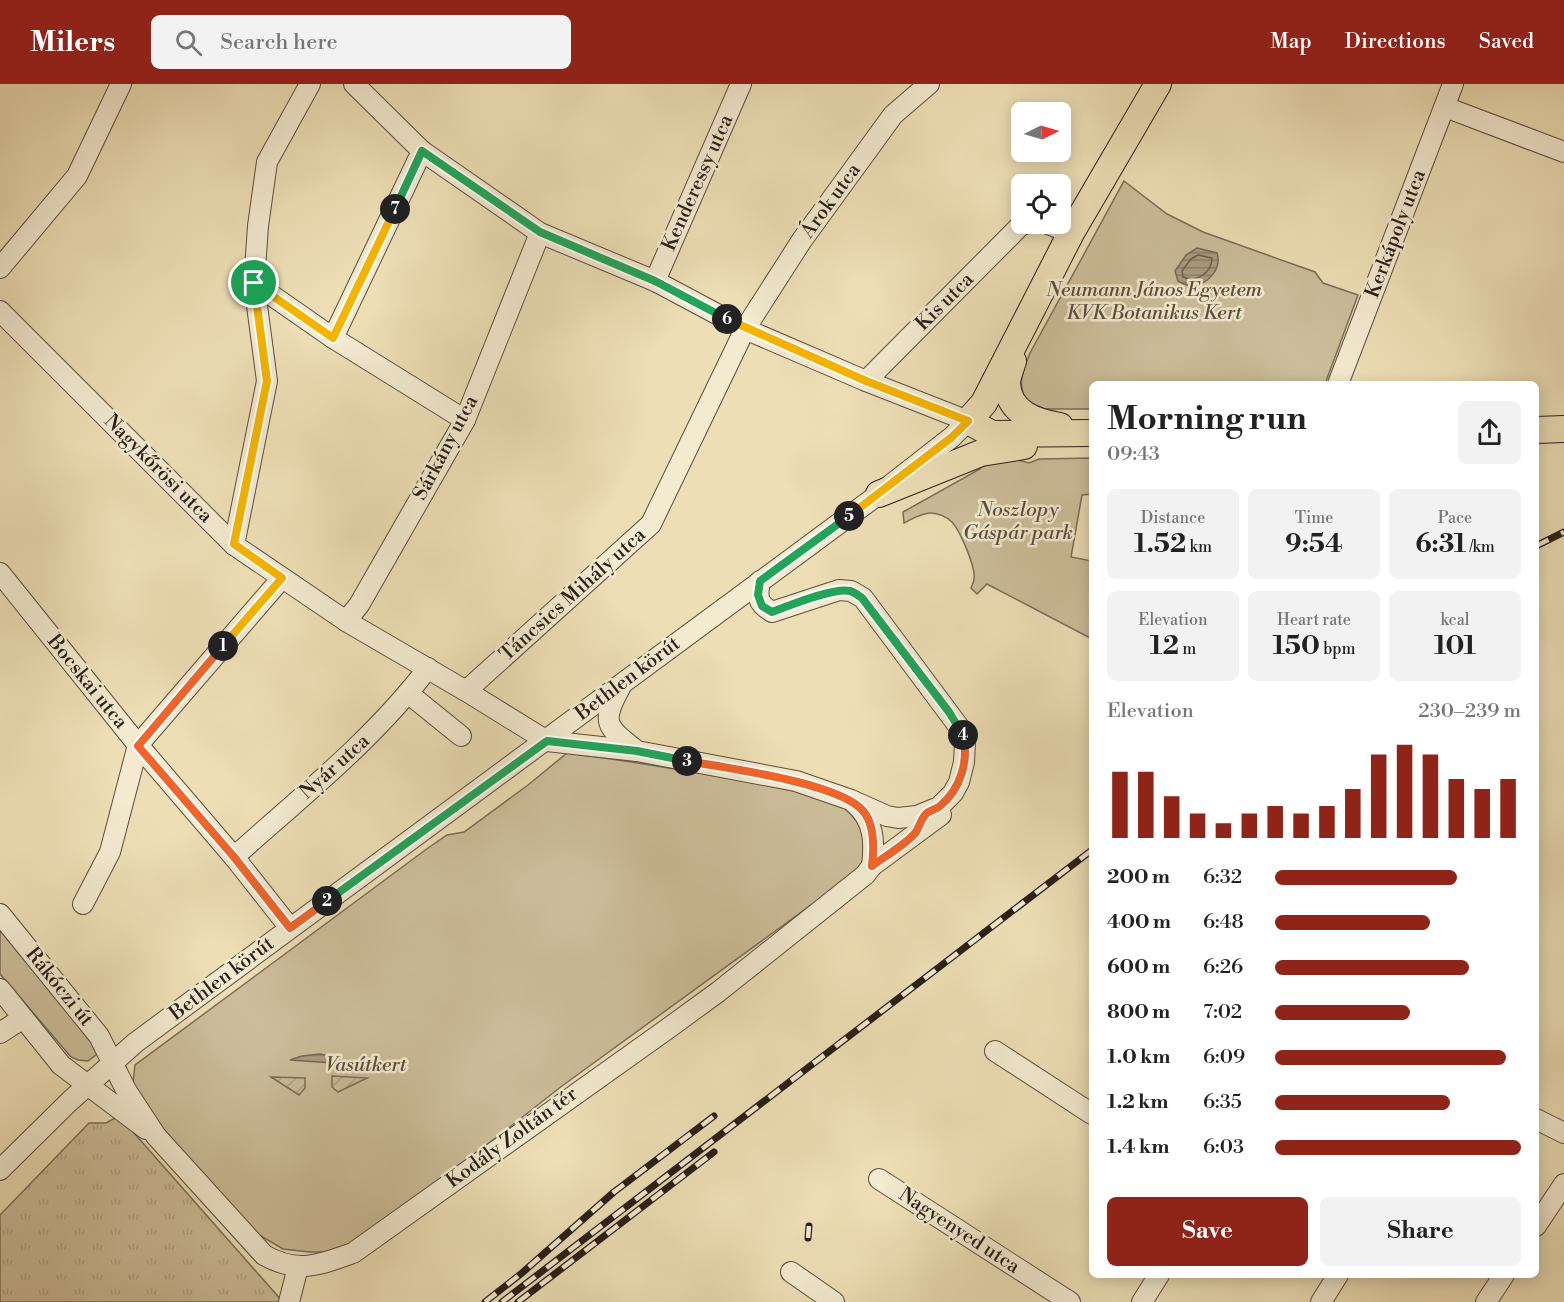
<!DOCTYPE html>
<html lang="en">
<head>
<meta charset="utf-8">
<style>
  :root { --surface:#fff; --page:#f2f2f2; --text:#222; --muted:#767676; --accent:#8f2418 }
  body { margin:0; font-family:"Libre Bodoni",serif; background:var(--page); color:var(--text); height:100vh; display:flex; flex-direction:column; font-size:22px; white-space:nowrap }
  * { box-sizing:border-box; margin:0 }
  p { font-size:20px; color:var(--muted) }
  .icon { flex:none; width:33px; height:33px; fill:none; stroke:currentColor; stroke-width:2; stroke-linecap:round; stroke-linejoin:round }
  .map { position:relative; flex:1; overflow:hidden }
  .drawer { position:absolute; left:1089px; top:297px; width:450px; height:897px; display:flex; flex-direction:column; background:var(--surface); border-radius:9px; box-shadow:0 3px 15px #0003 }
  .drawer>* { flex:none }
  .needle { width:39px; rotate:85deg }
  .controls { position:absolute; left:1011px; top:18px; display:grid; gap:12px }
  .controls a { display:grid; place-items:center; width:60px; height:60px; border-radius:9px; background:var(--surface); box-shadow:0 3px 15px #0003; font-size:30px }
  .pin { position:absolute; display:grid; place-items:center; width:51px; height:51px; color:#fff; margin:-26px; border:3px solid #fff; border-radius:50%; box-shadow:0 2px 6px #0007 }
  .km { position:absolute; width:30px; height:30px; margin:-15px; border-radius:50%; background:#222; color:#fff; font-size:16px; line-height:30px; text-align:center }
  .round { display:grid; place-items:center; flex:none; width:63px; height:63px; border-radius:9px; background:var(--page) }
  .overview { display:flex; align-items:center; justify-content:space-between; height:102px; padding:0 18px }
  h1 { font-size:33px; font-weight:700; line-height:45px }
  .metrics { display:grid; grid-template-columns:repeat(3,1fr); gap:9px; height:102px; padding:6px 18px }
  .metrics div { display:grid; align-content:center; border-radius:9px; background:var(--page); text-align:center }
  .metrics b { font-size:26px; font-weight:700 }
  .metrics small { font-size:16px; font-weight:400 }
  .metrics p { font-size:16px }
  .chart { height:168px; padding:12px 18px }
  .chart p { display:flex; justify-content:space-between }
  .chart svg { width:100%; height:108px; margin-top:6px; stroke:var(--accent); stroke-width:6 }
  .cta { display:flex; gap:12px; margin-top:auto; padding:12px 18px }
  .cta a { flex:1; height:69px; border-radius:9px; background:var(--accent); color:#fff; font-size:24px; font-weight:700; line-height:69px; text-align:center }
  .cta a+a { background:var(--page); color:var(--text) }
  ul { padding:0 18px; list-style:none; font-size:20px }
  li { display:grid; grid-template-columns:96px 72px 1fr; align-items:center; height:45px }
  li i { height:15px; border-radius:8px; background:var(--accent) }
  header { display:flex; align-items:center; gap:36px; box-sizing:border-box; height:84px; padding:0 30px; background:var(--accent); color:#fff }
  header strong { font-size:28px }
  nav { display:flex; gap:33px; margin-inline-start:auto; font-size:21px }
  .search { width:420px; height:54px; background:var(--page); display:flex; align-items:center; gap:15px; box-sizing:border-box; padding:0 21px; border-radius:9px; color:var(--muted); font-size:22px }
  .map>svg:first-child { display:block }
  .grass { fill:url(#grass-tufts); stroke:#7a6e59; stroke-width:1.5 }
  .park { fill:#ccbd9a; stroke:#7a6e59; stroke-width:1.5 }
  .garden { fill:url(#garden-furrows); stroke:#7a6e59; stroke-width:1.5 }
  .water { fill:url(#water-rules); stroke:#766a56; stroke-width:1.5 }
  .lines { fill:none; stroke-linecap:round; stroke-linejoin:round }
  .shore { stroke:#6a5e4c; stroke-width:1.5 }
  .minor-casing { stroke:#5a4e3f; stroke-width:22 }
  .major-casing { stroke:#291e18; stroke-width:28 }
  .minor { stroke:#f3eacf; stroke-width:20 }
  .major { stroke:#eddeb5; stroke-width:26 }
  .rail-casing { stroke:#291e18; stroke-width:7 }
  .rail { stroke:#f3eacf; stroke-width:4.5; stroke-dasharray:14; stroke-linecap:butt }
  .split-1-casing { stroke:#fff; stroke-width:12 }
  .split-2-casing { stroke:#fff; stroke-width:12 }
  .split-3-casing { stroke:#fff; stroke-width:12 }
  .split-4-casing { stroke:#fff; stroke-width:12 }
  .split-5-casing { stroke:#fff; stroke-width:12 }
  .split-6-casing { stroke:#fff; stroke-width:12 }
  .split-7-casing { stroke:#fff; stroke-width:12 }
  .split-8-casing { stroke:#fff; stroke-width:12 }
  .split-1 { stroke:#f5b400; stroke-width:8 }
  .split-2 { stroke:#f0652b; stroke-width:8 }
  .split-3 { stroke:#22a559; stroke-width:8 }
  .split-4 { stroke:#f0652b; stroke-width:8 }
  .split-5 { stroke:#22a559; stroke-width:8 }
  .split-6 { stroke:#f5b400; stroke-width:8 }
  .split-7 { stroke:#22a559; stroke-width:8 }
  .split-8 { stroke:#f5b400; stroke-width:8 }
  .labels { text-anchor:middle; dominant-baseline:central; stroke-width:5; stroke-linejoin:round; paint-order:stroke }
  .street-label { font-size:20px; fill:#291e18; stroke:#f3eacf }
  .park-label { font-size:20px; font-style:italic; fill:#5a4e3f; stroke:#f3eacf }
</style>
</head>
<body>
<header>
<strong>Milers</strong>
<div class="search"><svg class="icon" aria-label="search" viewBox="0 0 24 24"><circle cx="10" cy="10" r="6"/><path d="M15 15l6 6"/></svg>Search here</div>
<nav><a>Map</a><a>Directions</a><a>Saved</a></nav>
</header>
<div class="map">
<svg width="1564" height="1218" viewBox="0 0 1564 1218">
  <defs>
    <pattern id="grass-tufts" width="24" height="20" patternUnits="userSpaceOnUse" patternTransform="scale(1.5)"><rect width="24" height="20" fill="#ccbd9a"/><path d="M3 7l-1-3M5 7V3M7 7l1-3M15 17l-1-3M17 17v-4M19 17l1-3" fill="none" stroke="#afa284"/></pattern>
    <pattern id="garden-furrows" width="10" height="10" patternUnits="userSpaceOnUse" patternTransform="scale(1.5)"><rect width="10" height="10" fill="#ccbd9a"/><path d="M-1 1l2-2M0 10L10 0M9 11l2-2" fill="none" stroke="#afa284"/></pattern>
    <pattern id="water-rules" width="6" height="5" patternUnits="userSpaceOnUse" patternTransform="scale(1.5)"><rect width="6" height="5" fill="#aa9d80"/><path d="M0 2.5h6" fill="none" stroke="#8a7f68"/></pattern>
  </defs>
  <rect width="100%" height="100%" fill="#eddeb5"/>
  <filter id="stains"><feTurbulence type="fractalNoise" baseFrequency=".00333" numOctaves="4"/><feColorMatrix values="0 0 0 0 .2 0 0 0 0 .09 0 0 0 0 .02 0 0 0 .5 -.17"/></filter>
  <radialGradient id="worn" r=".72"><stop offset=".6" stop-color="#630" stop-opacity="0"/><stop offset="1" stop-color="#630" stop-opacity=".3"/></radialGradient>
  <polygon class="grass" points="119,1032 283,1218 0,1218 0,1131 89,1039 106,1039"/>
  <g class="park">
    <path d="M 1124,97 L 1167,130 L 1203,148 L 1315,188 L 1323,199 L 1358,211 L 1325,300 L 1092,300 L 1092,325 L 1040,325 L 1027,320 C 1017,298 1022,290 1030,269 Z"/>
    <path d="M 1092,374 L 1092,410 L 1082,411 L 1071,473 L 1092,477 L 1092,555 L 987,500 L 977,510 L 971,504 C 972,501 974,498 974,495 C 976,483 960,447 952,438 C 947,433 938,429 931,429 C 921,429 912,435 904,439 L 903,428 L 980,385 L 984,380 L 1018,376 L 1029,379 L 1039,375 Z"/>
    <path d="M 567,669 C 660,681 751,697 842,717 L 858,728 L 868,764 L 862,784 L 562,1002 L 455,1086 L 356,1158 L 331,1168 L 309,1168 L 283,1165 L 251,1146 L 163,1045 L 137,1009 L 133,999 L 135,981 L 428,764 L 447,751 L 464,748 L 528,701 Z"/>
    <polygon points="0,835 99,964 96,971 88,977 78,976 71,973 0,890"/>
  </g>
  <g class="garden">
    <polygon points="332,992 367,994 338,1008 332,1003"/>
    <polygon points="271,993 305,994 305,1004 299,1011"/>
  </g>
  <g class="water">
    <path d="M 1197,164 L 1217,169 C 1222,185 1208,201 1191,202 C 1187,202 1182,199 1178,197 L 1175,187 L 1186,171 Z"/>
    <polygon points="320,970 334,973 347,980 290,976 302,972"/>
  </g>
  <g class="lines">
    <path class="shore" d="M 1198,171 L 1212,174 C 1212,188 1197,199 1183,193 L 1182,187 L 1191,175 Z"/>
    <g class="minor-casing">
      <g id="minor">
        <polyline points="1445,23 1564,68"/>
        <polyline points="1048,140 1071,149"/>
        <polyline points="0,184 77,92 121,0"/>
        <polyline points="655,197 741,0"/>
        <polyline points="254,199 333,254 465,336"/>
        <path d="M 0,227 L 234,461 L 346,537 L 466,607 L 547,657 L 637,667 L 796,697 L 851,716 L 887,732 L 898,734 L 917,732 L 939,723 L 953,709 L 959,698 L 964,678 L 965,659 L 962,647 L 863,514 L 851,507 L 839,506 L 772,528 C 757,519 757,513 760,497"/>
        <polyline points="333,254 422,67"/>
        <polyline points="866,297 1021,141 1025,140"/>
        <polyline points="1338,300 1453,0"/>
        <polyline points="234,461 267,297 254,199 258,142 267,78 310,0"/>
        <polyline points="0,489 138,661 234,773 290,844"/>
        <polyline points="346,537 359,521 465,336 540,149"/>
        <path d="M 620,604 C 600,640 607,643 637,667"/>
        <polyline points="466,607 651,440 745,245 802,156 893,31 929,0"/>
        <polyline points="409,610 461,652"/>
        <path d="M 854,719 C 874,736 875,757 872,782"/>
        <path d="M 234,773 C 301,713 373,656 428,584"/>
        <polyline points="83,820 110,768 138,661 282,494"/>
        <path d="M 0,830 L 99,952 L 126,1006 L 156,1052 L 264,1171 C 297,1190 320,1181 353,1169 L 670,943 L 718,908 L 865,791 L 872,782 L 941,731"/>
        <polyline points="0,905 61,981 146,1045"/>
        <polyline points="0,949 23,934"/>
        <polyline points="995,967 1092,1030"/>
        <polyline points="1536,1035 1564,1049"/>
        <polyline points="0,1086 71,1016 135,959 879,410 952,353 968,337 866,297 745,245 655,197 540,149 422,67 354,0"/>
        <polyline points="879,1095 1070,1218"/>
        <polyline points="1536,1142 1564,1100"/>
        <polyline points="791,1188 834,1218"/>
        <polyline points="289,1218 298,1183"/>
        <polyline points="1142,1218 1159,1191"/>
        <polyline points="1321,1218 1338,1191"/>
        <polyline points="1486,1218 1504,1191"/>
      </g>
    </g>
    <g class="major-casing">
      <g id="major">
        <path d="M 1013,277 C 1011,284 1007,293 1007,300 C 1009,329 1035,338 1060,342"/>
        <polyline points="1536,346 1564,345"/>
        <polyline points="1092,349 992,350 968,337 984,319 1071,149 1158,0"/>
        <polyline points="879,410 981,369 1024,362"/>
      </g>
    </g>
    <use href="#minor" class="minor"/>
    <use href="#major" class="major"/>
    <g class="rail-casing">
      <g id="rail">
        <polyline points="1536,462 1564,448"/>
        <polyline points="808,1154 809,1142"/>
        <polyline points="485,1218 522,1189 614,1108 714,1032"/>
        <polyline points="502,1218 1092,766"/>
        <polyline points="518,1218 714,1068"/>
      </g>
    </g>
    <use href="#rail" class="rail"/>
  </g>
  <g class="lines">
    <g class="split-1-casing">
      <polyline id="split-1" points="223,562 282,494 234,460 267,297 254,199"/>
    </g>
    <g class="split-2-casing">
      <polyline id="split-2" points="223,562 138,662 234,773 290,844 327,817"/>
    </g>
    <g class="split-3-casing">
      <polyline id="split-3" points="327,817 547,657 637,667 687,677"/>
    </g>
    <g class="split-4-casing">
      <path id="split-4" d="M 687,677 C 726,684 842,699 864,728 C 875,742 874,765 872,782 C 885,772 907,760 916,748 C 919,743 921,736 925,731 C 929,726 936,726 940,722 C 961,705 969,676 963,651"/>
    </g>
    <g class="split-5-casing">
      <path id="split-5" d="M 849,432 L 760,497 L 758,511 L 762,522 L 772,528 C 788,522 834,503 850,507 C 854,508 859,512 862,514 L 949,628 L 963,651"/>
    </g>
    <g class="split-6-casing">
      <polyline id="split-6" points="727,235 866,297 968,337 952,353 849,432"/>
    </g>
    <g class="split-7-casing">
      <polyline id="split-7" points="395,125 422,67 540,148 655,197 727,235"/>
    </g>
    <g class="split-8-casing">
      <polyline id="split-8" points="254,199 333,254 395,125"/>
    </g>
    <use href="#split-1" class="split-1"/>
    <use href="#split-2" class="split-2"/>
    <use href="#split-3" class="split-3"/>
    <use href="#split-4" class="split-4"/>
    <use href="#split-5" class="split-5"/>
    <use href="#split-6" class="split-6"/>
    <use href="#split-7" class="split-7"/>
    <use href="#split-8" class="split-8"/>
  </g>
  <g class="labels">
    <g class="street-label">
      <text transform="translate(698 99) rotate(-66)">Kenderessy utca</text>
      <text transform="translate(831 117) rotate(-54)">Árok utca</text>
      <text transform="translate(1396 150) rotate(-69)">Kerkápoly utca</text>
      <text transform="translate(945 218) rotate(-45)">Kis utca</text>
      <text transform="translate(446 364) rotate(-62)">Sárkány utca</text>
      <text transform="translate(158 385) rotate(45)">Nagykőrösi utca</text>
      <text transform="translate(573 511) rotate(-42)">Táncsics Mihály utca</text>
      <text transform="translate(628 595) rotate(-37)">Bethlen körút</text>
      <text transform="translate(87 598) rotate(51)">Bocskai utca</text>
      <text transform="translate(335 683) rotate(-42)">Nyár utca</text>
      <text transform="translate(222 895) rotate(-37)">Bethlen körút</text>
      <text transform="translate(59 903) rotate(51)">Rákóczi út</text>
      <text transform="translate(512 1054) rotate(-36)">Kodály Zoltán tér</text>
      <text transform="translate(959 1147) rotate(33)">Nagyenyed utca</text>
    </g>
    <g class="park-label">
      <text x="1154" y="206">Neumann János Egyetem<tspan x="1154" dy="23">KVK Botanikus Kert</tspan></text>
      <text x="1018" y="426">Noszlopy<tspan x="1018" dy="23">Gáspár park</tspan></text>
      <text x="366" y="981">Vasútkert</text>
    </g>
  </g>
  <rect width="100%" height="100%" filter="url(#stains)"/>
  <rect width="100%" height="100%" fill="url(#worn)"/>
</svg>
<div class="controls">
<a><svg class="needle" viewBox="-14 -14 28 28"><path d="M0-13l5 13h-10z" fill="#e53935"/><path d="M0 13l5-13h-10z" fill="#767676"/></svg></a>
<a><svg class="icon" aria-label="locate" viewBox="0 0 24 24"><circle cx="12" cy="12" r="6"/><path d="M12 2v4M12 18v4M2 12h4M18 12h4"/></svg></a>
</div>
<div class="pin" style="left:254px;top:199px;background:#1e9e55"><svg class="icon" aria-label="arrive" viewBox="0 0 24 24"><path d="M6 21V4h12l-3 4 3 4H6"/></svg></div>
<b class="km" style="left:223px;top:562px">1</b>
<b class="km" style="left:327px;top:817px">2</b>
<b class="km" style="left:687px;top:677px">3</b>
<b class="km" style="left:963px;top:651px">4</b>
<b class="km" style="left:849px;top:432px">5</b>
<b class="km" style="left:727px;top:235px">6</b>
<b class="km" style="left:395px;top:125px">7</b>
<section class="drawer">
<div class="overview"><div><h1>Morning run</h1><p>09:43</p></div><a class="round"><svg class="icon" aria-label="share" viewBox="0 0 24 24"><path d="M12 15V3M7 8l5-5 5 5M5 13v7h14v-7"/></svg></a></div>
<div class="metrics">
<div><p>Distance</p><b>1.52<small> km</small></b></div>
<div><p>Time</p><b>9:54</b></div>
<div><p>Pace</p><b>6:31<small> /km</small></b></div>
</div>
<div class="metrics">
<div><p>Elevation</p><b>12<small> m</small></b></div>
<div><p>Heart rate</p><b>150<small> bpm</small></b></div>
<div><p>kcal</p><b>101</b></div>
</div>
<div class="chart"><p><span>Elevation</span>230–239 m</p>
<svg viewBox="0 0 160 44" preserveAspectRatio="none"><path d="M5 44V17M15 44V17M25 44V27M35 44V34M45 44V38M55 44V34M65 44V31M75 44V34M85 44V31M95 44V24M105 44V10M115 44V6M125 44V10M135 44V20M145 44V24M155 44V20"/></svg>
</div>
<ul>
<li><b>200 m</b>6:32<i style="width:74%"></i></li>
<li><b>400 m</b>6:48<i style="width:63%"></i></li>
<li><b>600 m</b>6:26<i style="width:79%"></i></li>
<li><b>800 m</b>7:02<i style="width:55%"></i></li>
<li><b>1.0 km</b>6:09<i style="width:94%"></i></li>
<li><b>1.2 km</b>6:35<i style="width:71%"></i></li>
<li><b>1.4 km</b>6:03<i style="width:100%"></i></li>
</ul>
<div class="cta"><a>Save</a><a>Share</a></div>
</section>
</div>
</body>
</html>
